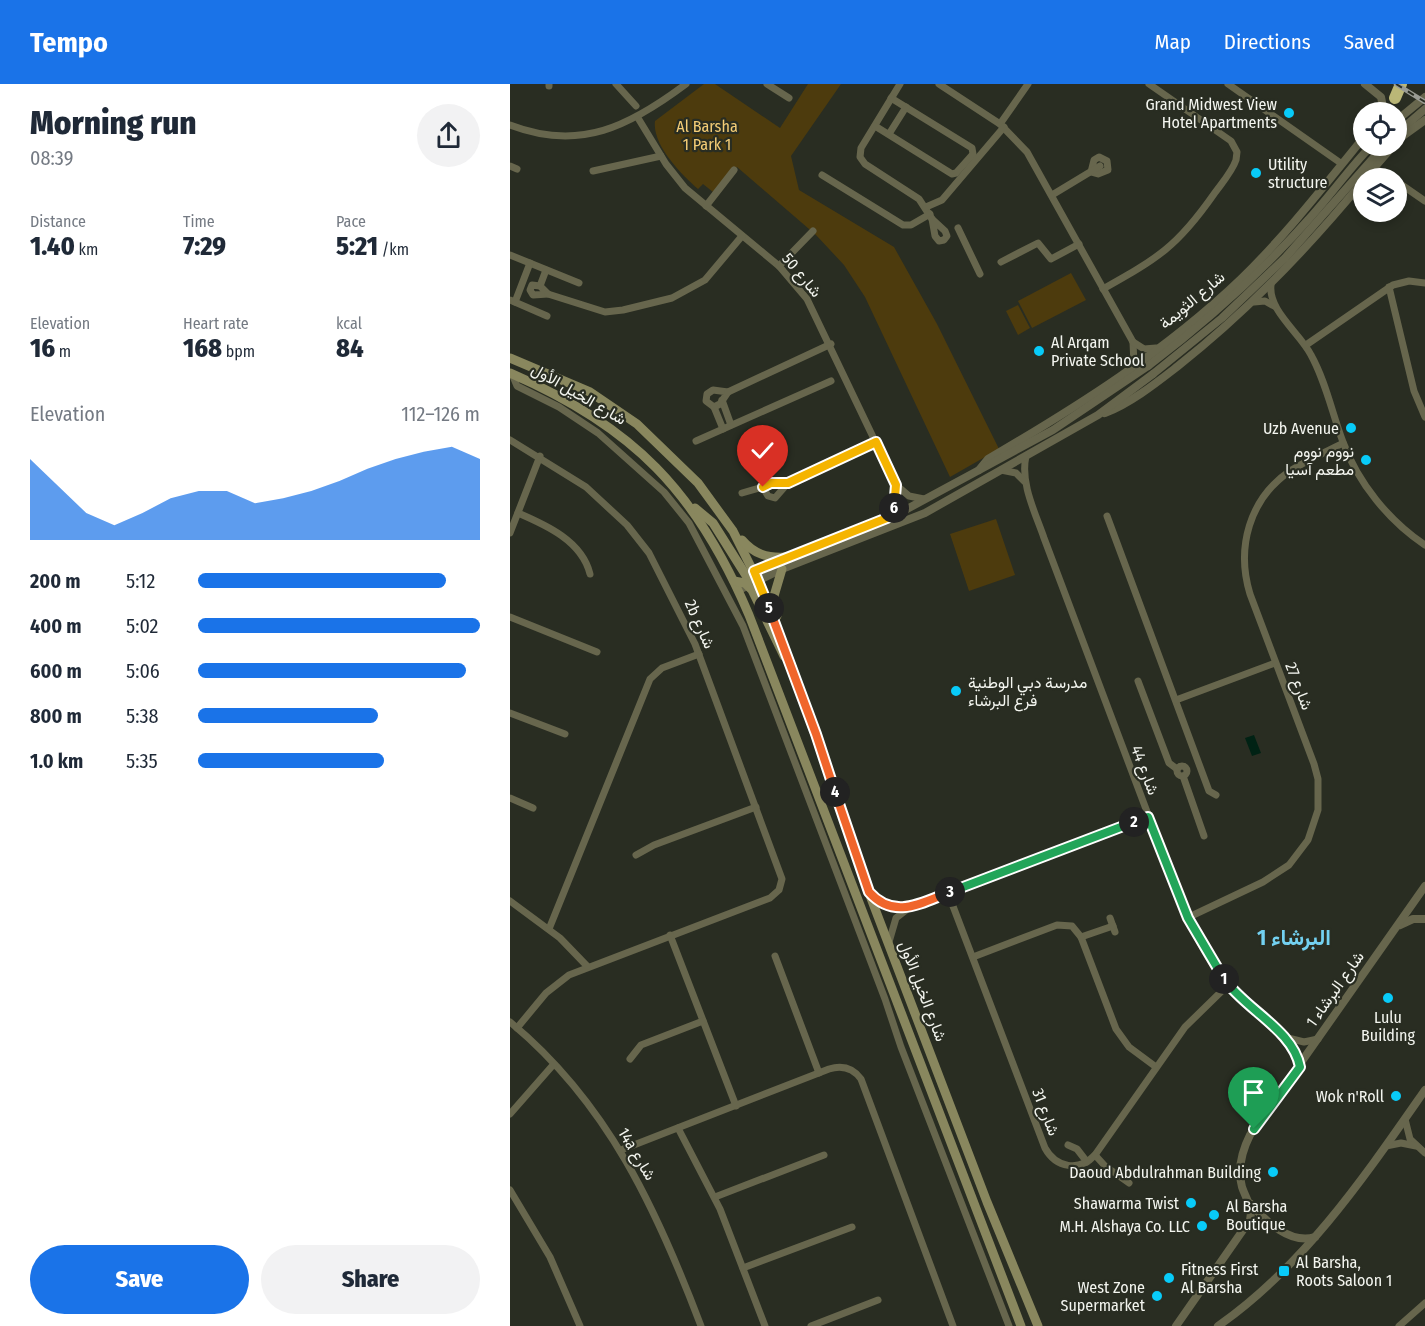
<!DOCTYPE html>
<html lang="en">
<head>
<meta charset="utf-8">
<style>
  :root { --surface:#fff; --page:#f2f2f3; --text:#1f2937; --muted:#747a83; --accent:#1a73e8 }
  body { margin:0; font-family:"Fira Sans Condensed",Vazirmatn,sans-serif; background:var(--page); color:var(--text); height:100vh; display:flex; flex-direction:column; font-size:22px; white-space:nowrap }
  * { box-sizing:border-box; margin:0 }
  p { font-size:20px; color:var(--muted) }
  .icon { flex:none; width:33px; height:33px; fill:none; stroke:currentColor; stroke-width:2; stroke-linecap:round; stroke-linejoin:round }
  .map { position:relative; flex:1; overflow:hidden }
  .panel { display:flex; flex-direction:column; background:var(--surface); width:510px }
  .panel>* { flex:none }
  .controls { position:absolute; left:843px; top:18px; display:grid; gap:12px }
  .controls a { display:grid; place-items:center; width:54px; height:54px; border-radius:50%; background:var(--surface); box-shadow:0 3px 9px #0003; font-size:30px }
  .pin { position:absolute; display:grid; place-items:center; width:51px; height:51px; color:#fff; margin:-62px -26px; border-radius:50% 50% 50% 0; rotate:-45deg; box-shadow:0 0 6px #0007 }
  .pin .icon { rotate:45deg }
  .km { position:absolute; width:30px; height:30px; margin:-15px; border-radius:50%; background:#222; color:#fff; font-size:16px; line-height:30px; text-align:center }
  .round { display:grid; place-items:center; flex:none; width:63px; height:63px; border-radius:32px; background:var(--page) }
  .head { display:flex; align-items:center; justify-content:space-between; height:102px; padding:0 30px }
  h1 { font-size:33px; font-weight:800; line-height:45px }
  .figures { display:grid; grid-template-columns:repeat(3,1fr); gap:9px; height:102px; padding:6px 30px }
  .figures div { display:grid; align-content:center }
  .figures b { font-size:26px; font-weight:800 }
  .figures small { font-size:16px; font-weight:400 }
  .figures p { font-size:16px }
  .chart { height:168px; padding:12px 30px }
  .chart p { display:flex; justify-content:space-between }
  .chart svg { width:100%; height:108px; margin-top:6px; fill:var(--accent); opacity:.7 }
  .action { display:flex; gap:12px; margin-top:auto; padding:12px 30px }
  .action a { flex:1; height:69px; border-radius:36px; background:var(--accent); color:#fff; font-size:24px; font-weight:800; line-height:69px; text-align:center }
  .action a+a { background:var(--page); color:var(--text) }
  ul { padding:0 30px; list-style:none; font-size:20px }
  li { display:grid; grid-template-columns:96px 72px 1fr; align-items:center; height:45px }
  li i { height:15px; border-radius:8px; background:var(--accent) }
  header { display:flex; align-items:center; gap:36px; box-sizing:border-box; height:84px; padding:0 30px; background:var(--accent); color:#fff }
  header strong { font-size:28px }
  nav { display:flex; gap:33px; margin-inline-start:auto; font-size:21px }
  main { display:flex; flex:1; min-height:0 }
  .map>svg:first-child { display:block }
  .green { fill:#4d3b0d }
  .water { fill:#002214 }
  .lines { fill:none; stroke-linecap:round; stroke-linejoin:round }
  .minor { stroke:#67664d; stroke-width:7 }
  .tertiary { stroke:#67664d; stroke-width:8 }
  .secondary { stroke:#89875e; stroke-width:9 }
  .motorway { stroke:#bab777; stroke-width:12 }
  .rail-casing { stroke:#9a9c94; stroke-width:4.5 }
  .rail { stroke:#292d22; stroke-width:2; stroke-dasharray:7; stroke-linecap:butt }
  .tertiary-bridge { stroke:#67664d; stroke-width:8 }
  .split-1-casing { stroke:#fff; stroke-width:12 }
  .split-2-casing { stroke:#fff; stroke-width:12 }
  .split-3-casing { stroke:#fff; stroke-width:12 }
  .split-4-casing { stroke:#fff; stroke-width:12 }
  .split-5-casing { stroke:#fff; stroke-width:12 }
  .split-6-casing { stroke:#fff; stroke-width:12 }
  .split-7-casing { stroke:#fff; stroke-width:12 }
  .split-1 { stroke:#22a559; stroke-width:8 }
  .split-2 { stroke:#22a559; stroke-width:8 }
  .split-3 { stroke:#22a559; stroke-width:8 }
  .split-4 { stroke:#f0652b; stroke-width:8 }
  .split-5 { stroke:#f0652b; stroke-width:8 }
  .split-6 { stroke:#f5b400; stroke-width:8 }
  .split-7 { stroke:#f5b400; stroke-width:8 }
  .poi-dot { fill:#08cbf9; stroke:#292d22; stroke-width:2 }
  .labels { text-anchor:middle; dominant-baseline:central; stroke-width:4.5; stroke-linejoin:round; paint-order:stroke }
  .poi-label { font-size:16px; fill:#f3f5ef; stroke:#292d22; text-anchor:end }
  .park-label { font-size:16px; fill:#f4cd76; stroke:#292d22 }
  .street-label { font-size:16px; fill:#f3f5ef; stroke:#292d22 }
  .district-label { font-size:22px; font-weight:bold; fill:#73d1f1; stroke:#292d22 }
</style>
</head>
<body>
<header>
<strong>Tempo</strong>
<nav><a>Map</a><a>Directions</a><a>Saved</a></nav>
</header>
<main>
<section class="panel">
<div class="head"><div><h1>Morning run</h1><p>08:39</p></div><a class="round"><svg class="icon" aria-label="share" viewBox="0 0 24 24"><path d="M12 15V3M7 8l5-5 5 5M5 13v7h14v-7"/></svg></a></div>
<div class="figures">
<div><p>Distance</p><b>1.40<small> km</small></b></div>
<div><p>Time</p><b>7:29</b></div>
<div><p>Pace</p><b>5:21<small> /km</small></b></div>
</div>
<div class="figures">
<div><p>Elevation</p><b>16<small> m</small></b></div>
<div><p>Heart rate</p><b>168<small> bpm</small></b></div>
<div><p>kcal</p><b>84</b></div>
</div>
<div class="chart"><p><span>Elevation</span>112–126 m</p>
<svg viewBox="0 0 160 44" preserveAspectRatio="none"><path d="M0 44V11L10 22L20 33L30 38L40 33L50 27L60 24L70 24L80 29L90 27L100 24L110 20L120 15L130 11L140 8L150 6L160 11V44z"/></svg>
</div>
<ul>
<li><b>200 m</b>5:12<i style="width:88%"></i></li>
<li><b>400 m</b>5:02<i style="width:100%"></i></li>
<li><b>600 m</b>5:06<i style="width:95%"></i></li>
<li><b>800 m</b>5:38<i style="width:64%"></i></li>
<li><b>1.0 km</b>5:35<i style="width:66%"></i></li>
</ul>
<div class="action"><a>Save</a><a>Share</a></div>
</section>
<div class="map">
<svg width="915" height="1242" viewBox="0 0 915 1242">
  <rect width="100%" height="100%" fill="#292d22"/>
  <g class="green">
    <path d="M 194,0 L 205,0 L 270,44 L 298,0 L 331,0 L 281,72 L 289,106 L 384,163 L 427,240 L 489,365 L 440,393 L 355,213 L 334,181 L 306,151 L 227,83 L 203,108 L 193,100 L 188,105 C 171,90 142,61 145,37 Z"/>
    <polygon points="561,189 576,216 522,244 508,217"/>
    <polygon points="508,221 520,244 508,251 496,227"/>
    <polygon points="486,435 505,491 459,507 440,450"/>
  </g>
  <polygon class="water" points="744,651 751,669 742,672 735,654"/>
  <g class="lines">
    <g class="minor">
      <polyline points="39,0 39,2"/>
      <polyline points="106,0 126,22"/>
      <polyline points="257,0 279,14"/>
      <polyline points="390,0 351,64 350,73 355,80 409,115 422,135"/>
      <polyline points="429,0 490,40 517,68 623,258 624,281"/>
      <polyline points="718,0 832,80"/>
      <polyline points="128,34 156,80 175,104 269,182 297,215 386,401 399,412 414,415"/>
      <polyline points="490,40 518,0"/>
      <path d="M 0,41 C 70,68 120,42 176,0"/>
      <polyline points="365,42 442,90 446,89 463,70 462,64 381,14"/>
      <polyline points="379,50 396,23"/>
      <polygon points="589,73 597,77 598,86 588,90 581,88 584,76"/>
      <polyline points="0,82 7,85"/>
      <polyline points="83,87 151,72"/>
      <polyline points="860,88 869,87 883,94"/>
      <polyline points="312,91 393,141 401,141 420,130"/>
      <polyline points="886,97 915,117"/>
      <polyline points="542,111 590,82"/>
      <polyline points="196,122 224,86"/>
      <polyline points="416,123 432,116 494,43"/>
      <polygon points="422,135 435,147 437,152 434,156 429,157 425,152"/>
      <polyline points="448,144 470,190"/>
      <polyline points="0,171 69,199"/>
      <polyline points="491,178 528,159 541,175 569,160"/>
      <polyline points="269,182 303,147"/>
      <polygon points="22,201 30,202 38,210 23,211 20,206"/>
      <path d="M 761,201 C 758,227 790,249 801,271 C 816,298 822,329 833,358 C 848,399 879,437 915,461"/>
      <polyline points="30,202 36,186"/>
      <polyline points="879,203 904,307 915,333"/>
      <path d="M 593,205 C 648,174 667,163 704,110 C 711,100 722,88 726,76 L 727,68 L 721,57 L 639,0"/>
      <polyline points="38,210 95,228 113,226 162,214 195,196 232,152"/>
      <polyline points="0,216 37,232"/>
      <polyline points="5,218 20,179"/>
      <polyline points="744,218 755,217 764,222"/>
      <polyline points="623,258 634,265 646,264"/>
      <polyline points="796,261 883,201 899,197 915,199"/>
      <polyline points="2,290 7,302 49,323 88,349 154,408 179,439 233,542 375,915 391,963 499,1242"/>
      <polygon points="203,306 218,308 210,320 204,323 196,317 197,310"/>
      <polyline points="218,308 321,260"/>
      <polyline points="212,316 221,341"/>
      <polyline points="204,323 213,345"/>
      <polyline points="0,356 76,403 117,441 139,469 185,560 272,795 269,806 260,814 59,891 36,909 7,944"/>
      <polyline points="186,357 321,297"/>
      <path d="M 516,372 C 510,399 525,428 534,454 L 677,834 C 689,857 701,882 718,901 C 741,928 783,946 790,983"/>
      <polyline points="491,386 506,389 514,397"/>
      <polygon points="263,398 278,399 265,414 258,412 255,407 257,401"/>
      <polyline points="278,399 366,358"/>
      <polyline points="232,409 256,402"/>
      <path d="M 8,429 C 36,441 72,457 80,490"/>
      <polyline points="379,432 386,419 386,401"/>
      <polyline points="597,432 699,707 706,711"/>
      <polyline points="0,449 30,372"/>
      <polyline points="0,533 87,568"/>
      <polyline points="628,597 659,679 667,685"/>
      <polyline points="666,616 765,579"/>
      <polyline points="0,629 55,650"/>
      <circle cx="672" cy="687" r="5"/>
      <polyline points="673,692 694,752"/>
      <polyline points="0,714 23,724"/>
      <polyline points="126,771 144,761 246,723"/>
      <path d="M 438,809 L 535,1064 C 546,1084 569,1088 585,1071 L 675,943 L 718,901"/>
      <polyline points="362,812 376,822 398,823"/>
      <polyline points="0,817 50,854 77,882"/>
      <polyline points="600,834 605,848"/>
      <path d="M 677,834 L 753,798 L 779,781 L 798,756 L 808,726 L 808,695 L 804,680 L 740,510 C 726,464 739,415 780,387 C 797,376 816,368 833,359"/>
      <polyline points="39,845 140,595 152,584 189,570"/>
      <polyline points="160,851 226,1022"/>
      <polyline points="571,853 603,842"/>
      <polyline points="379,858 386,834 400,823 638,733"/>
      <polyline points="265,872 309,989"/>
      <polyline points="463,873 547,841 562,842 571,853 606,945 619,963 646,983"/>
      <path d="M 0,938 C 98,1019 147,1126 191,1242"/>
      <polyline points="778,954 794,958 808,955"/>
      <polyline points="120,975 131,961 193,937"/>
      <polyline points="0,1030 43,981"/>
      <polyline points="895,1035 900,1055 915,1069"/>
      <polyline points="168,1044 210,1125 255,1242"/>
      <polyline points="558,1061 567,1065 577,1078"/>
      <polyline points="876,1062 891,1059 906,1062"/>
      <path d="M 111,1066 L 319,985 C 332,981 343,984 351,995 L 443,1242"/>
      <polyline points="585,1071 595,1082 619,1099"/>
      <polyline points="0,1106 40,1173 70,1242"/>
      <polyline points="205,1113 314,1071"/>
      <polyline points="233,1184 342,1143"/>
      <polyline points="301,1242 368,1216"/>
      <polyline points="889,1242 915,1219"/>
    </g>
    <g class="tertiary">
      <polyline points="855,0 871,13 874,28"/>
      <polyline points="886,37 915,13"/>
      <polyline points="886,50 915,25"/>
      <polyline points="886,57 915,36"/>
      <polyline points="855,94 883,62"/>
      <path d="M 595,329 C 621,319 646,299 668,282 C 738,227 798,164 854,96"/>
      <path d="M 469,386 L 478,375 C 567,323 656,267 731,195 C 776,151 814,102 854,53"/>
      <polyline points="238,490 397,425 543,346 638,282"/>
      <polyline points="229,506 272,485 415,429 588,331 643,290"/>
      <polyline points="890,841 903,835 915,835"/>
      <path d="M 741,1120 C 755,1137 781,1161 805,1153"/>
      <path d="M 666,1242 L 740,1136 C 743,1123 736,1115 732,1103 C 727,1085 732,1067 740,1051 L 915,802"/>
      <path d="M 708,1242 C 795,1181 855,1092 915,1006"/>
    </g>
    <g class="secondary">
      <polyline points="0,274 80,308 127,340 188,399 223,447 248,497 281,580 359,809 477,1118 528,1242"/>
      <path d="M 0,289 C 123,342 187,408 239,531 L 511,1242"/>
      <polyline points="185,424 203,439 237,493 248,497"/>
      <path d="M 232,456 C 244,470 257,474 275,473"/>
      <polyline points="224,497 235,499 242,506 274,572"/>
      <polyline points="267,532 264,512 272,485"/>
    </g>
    <polyline class="motorway" points="885,14 891,0"/>
    <g class="rail-casing">
      <polyline id="rail" points="886,0 915,18"/>
    </g>
    <use href="#rail" class="rail"/>
    <g class="tertiary-bridge">
      <path d="M 638,282 C 696,238 750,190 798,136 C 820,112 839,85 861,62"/>
      <polyline points="643,290 712,234 775,174 874,62"/>
    </g>
  </g>
  <g class="lines">
    <g class="split-1-casing">
      <path id="split-1" d="M 714,895 C 736,926 783,946 790,983 L 744,1045"/>
    </g>
    <g class="split-2-casing">
      <polyline id="split-2" points="624,738 638,733 678,834 714,895"/>
    </g>
    <g class="split-3-casing">
      <polyline id="split-3" points="440,808 624,738"/>
    </g>
    <g class="split-4-casing">
      <path id="split-4" d="M 325,708 L 359,808 C 384,836 411,819 440,808"/>
    </g>
    <g class="split-5-casing">
      <polyline id="split-5" points="259,524 306,650 325,708"/>
    </g>
    <g class="split-6-casing">
      <polyline id="split-6" points="259,524 244,487 377,434 384,424"/>
    </g>
    <g class="split-7-casing">
      <polyline id="split-7" points="253,403 261,399 278,399 366,358 386,401 384,424"/>
    </g>
    <use href="#split-1" class="split-1"/>
    <use href="#split-2" class="split-2"/>
    <use href="#split-3" class="split-3"/>
    <use href="#split-4" class="split-4"/>
    <use href="#split-5" class="split-5"/>
    <use href="#split-6" class="split-6"/>
    <use href="#split-7" class="split-7"/>
  </g>
  <g class="poi-dot">
    <circle cx="779" cy="29" r="6"/>
    <circle cx="746" cy="89" r="6"/>
    <circle cx="529" cy="267" r="6"/>
    <circle cx="841" cy="344" r="6"/>
    <circle cx="856" cy="376" r="6"/>
    <circle cx="446" cy="607" r="6"/>
    <circle cx="878" cy="914" r="6"/>
    <circle cx="886" cy="1012" r="6"/>
    <circle cx="763" cy="1088" r="6"/>
    <circle cx="681" cy="1119" r="6"/>
    <circle cx="704" cy="1131" r="6"/>
    <circle cx="692" cy="1142" r="6"/>
    <rect x="768" y="1181" width="12" height="12" rx="3"/>
    <circle cx="659" cy="1194" r="6"/>
    <circle cx="647" cy="1212" r="6"/>
  </g>
  <g class="labels">
    <g class="poi-label">
      <text x="767" y="20">Grand Midwest View<tspan x="767" dy="18">Hotel Apartments</tspan></text>
      <text x="758" y="80" text-anchor="start">Utility<tspan x="758" dy="18">structure</tspan></text>
      <text x="541" y="258" text-anchor="start">Al Arqam<tspan x="541" dy="18">Private School</tspan></text>
      <text x="829" y="344">Uzb Avenue</text>
      <text x="844" y="367">نووم نووم<tspan x="844" dy="18">مطعم آسيا</tspan></text>
      <text x="458" y="598" text-anchor="start">مدرسة دبي الوطنية<tspan x="458" dy="18">فرع البرشاء</tspan></text>
      <text x="878" y="933" text-anchor="middle">Lulu<tspan x="878" dy="18">Building</tspan></text>
      <text x="874" y="1012">Wok n'Roll</text>
      <text x="751" y="1088">Daoud Abdulrahman Building</text>
      <text x="669" y="1119">Shawarma Twist</text>
      <text x="716" y="1122" text-anchor="start">Al Barsha<tspan x="716" dy="18">Boutique</tspan></text>
      <text x="680" y="1142">M.H. Alshaya Co. LLC</text>
      <text x="786" y="1178" text-anchor="start">Al Barsha,<tspan x="786" dy="18">Roots Saloon 1</tspan></text>
      <text x="671" y="1185" text-anchor="start">Fitness First<tspan x="671" dy="18">Al Barsha</tspan></text>
      <text x="635" y="1203">West Zone<tspan x="635" dy="18">Supermarket</tspan></text>
    </g>
    <g class="park-label">
      <text x="197" y="42">Al Barsha<tspan x="197" dy="18">1 Park 1</tspan></text>
    </g>
    <g class="street-label">
      <text transform="translate(292 191) rotate(50)">شارع 50</text>
      <text transform="translate(682 216) rotate(-40)">شارع الثويمة</text>
      <text transform="translate(69 310) rotate(30)">شارع الخيل الأول</text>
      <text transform="translate(190 540) rotate(66)">2b شارع</text>
      <text transform="translate(789 602) rotate(69)">شارع 27</text>
      <text transform="translate(635 686) rotate(69)">شارع 44</text>
      <text transform="translate(825 905) rotate(-55)">شارع البرشاء 1</text>
      <text transform="translate(413 907) rotate(69)">شارع الخيل الأول</text>
      <text transform="translate(536 1028) rotate(69)">شارع 31</text>
      <text transform="translate(127 1070) rotate(59)">14a شارع</text>
    </g>
    <g class="district-label">
      <text x="784" y="853">البرشاء 1</text>
    </g>
  </g>
</svg>
<div class="controls">
<a><svg class="icon" aria-label="locate" viewBox="0 0 24 24"><circle cx="12" cy="12" r="6"/><path d="M12 2v4M12 18v4M2 12h4M18 12h4"/></svg></a>
<a><svg class="icon" aria-label="layers" viewBox="0 0 24 24"><path d="M12 4l9 5-9 5-9-5zM3 14l9 5 9-5"/></svg></a>
</div>
<div class="pin" style="left:744px;top:1045px;background:#1e9e55"><svg class="icon" aria-label="arrive" viewBox="0 0 24 24"><path d="M6 21V4h12l-3 4 3 4H6"/></svg></div>
<div class="pin" style="left:253px;top:403px;background:#d93025"><svg class="icon" aria-label="check" viewBox="0 0 24 24"><path d="M5 12l5 5 9-10"/></svg></div>
<b class="km" style="left:714px;top:895px">1</b>
<b class="km" style="left:624px;top:738px">2</b>
<b class="km" style="left:440px;top:808px">3</b>
<b class="km" style="left:325px;top:708px">4</b>
<b class="km" style="left:259px;top:524px">5</b>
<b class="km" style="left:384px;top:424px">6</b>
</div>
</main>
</body>
</html>
